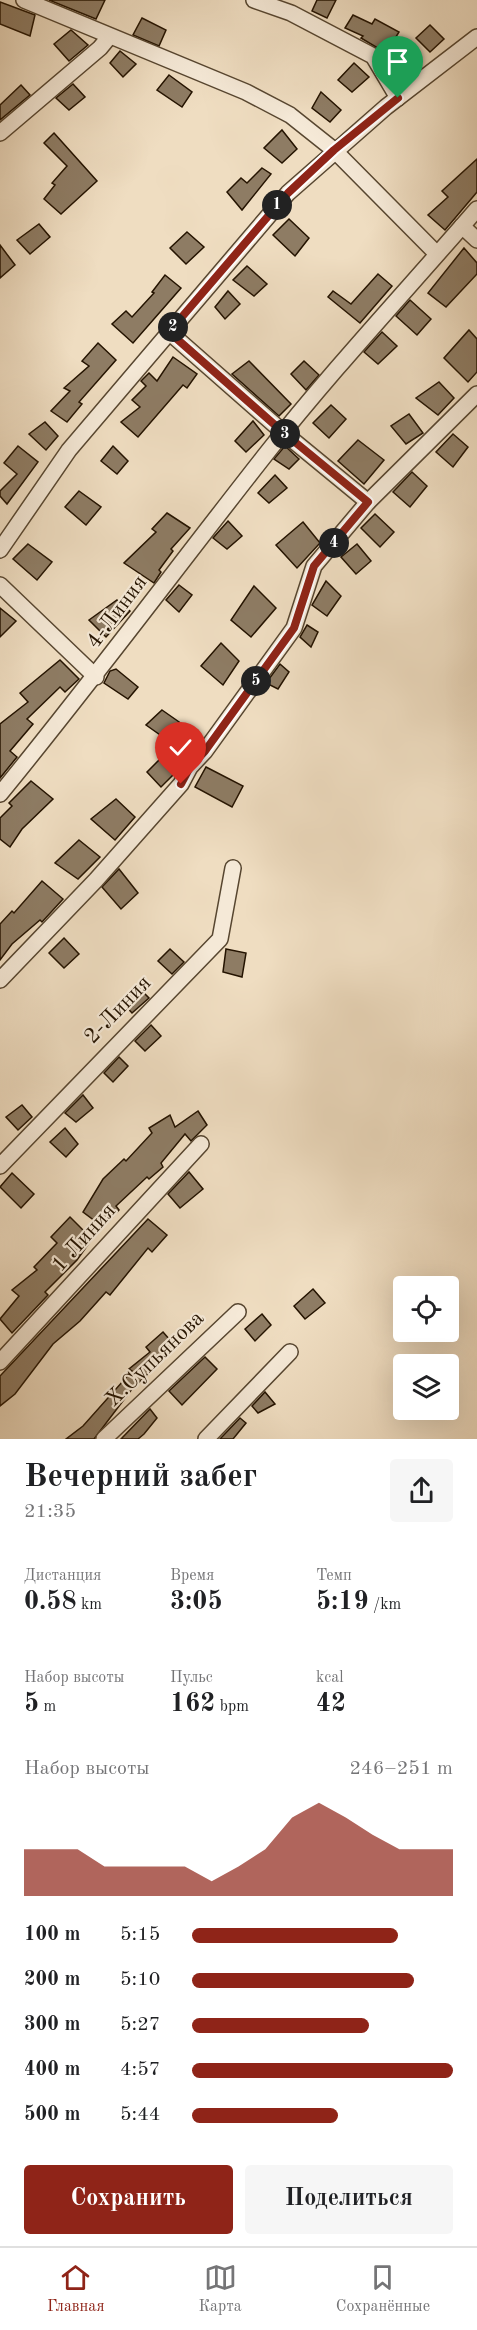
<!DOCTYPE html>
<html lang="ru">
<head>
<meta charset="utf-8">
<style>
  :root { --surface:#fff; --page:#f6f6f6; --text:#202124; --muted:#757577; --line:#e0e0e0; --accent:#8f2418 }
  body { margin:0; font-family:"Old Standard TT",serif; background:var(--page); color:var(--text); height:100vh; display:flex; flex-direction:column; font-size:22px; white-space:nowrap }
  * { box-sizing:border-box; margin:0 }
  p { font-size:20px; color:var(--muted) }
  .icon { flex:none; width:33px; height:33px; fill:none; stroke:currentColor; stroke-width:2; stroke-linecap:round; stroke-linejoin:round }
  .map { position:relative; height:1439px; overflow:hidden }
  .panel { display:flex; flex-direction:column; background:var(--surface); flex:1 }
  .panel>* { flex:none }
  .fabs { position:absolute; left:393px; top:1276px; display:grid; gap:12px }
  .fabs a { display:grid; place-items:center; width:66px; height:66px; border-radius:6px; background:var(--surface); box-shadow:0 6px 24px #0002; font-size:30px }
  .pin { position:absolute; display:grid; place-items:center; width:51px; height:51px; color:#fff; margin:-62px -26px; border-radius:50% 50% 50% 0; rotate:-45deg; box-shadow:0 0 6px #0007 }
  .pin .icon { rotate:45deg }
  .km { position:absolute; width:30px; height:30px; margin:-15px; border-radius:50%; background:#222; color:#fff; font-size:16px; line-height:30px; text-align:center }
  .round { display:grid; place-items:center; flex:none; width:63px; height:63px; border-radius:6px; background:var(--page) }
  .summary { display:flex; align-items:center; justify-content:space-between; height:102px; padding:0 24px }
  h1 { font-size:33px; font-weight:600; line-height:45px }
  .metrics { display:grid; grid-template-columns:repeat(3,1fr); gap:9px; height:102px; padding:6px 24px }
  .metrics div { display:grid; align-content:center }
  .metrics b { font-size:26px; font-weight:600 }
  .metrics small { font-size:16px; font-weight:400 }
  .metrics p { font-size:16px }
  .chart { height:168px; padding:12px 24px }
  .chart p { display:flex; justify-content:space-between }
  .chart svg { width:100%; height:108px; margin-top:6px; fill:var(--accent); opacity:.7 }
  .action { display:flex; gap:12px; margin-top:auto; padding:12px 24px }
  .action a { flex:1; height:69px; border-radius:6px; background:var(--accent); color:#fff; font-size:24px; font-weight:600; line-height:69px; text-align:center }
  .action a+a { background:var(--page); color:var(--text) }
  ul { padding:0 24px; list-style:none; font-size:20px }
  li { display:grid; grid-template-columns:96px 72px 1fr; align-items:center; height:45px }
  li i { height:15px; border-radius:8px; background:var(--accent) }
  .menu { display:flex; justify-content:space-around; align-items:center; height:84px; border-top:2px solid var(--line); background:var(--surface); font-size:16px; color:var(--muted) }
  .menu a { display:grid; justify-items:center; gap:3px }
  .menu .current { color:var(--accent) }
  .map>svg:first-child { display:block }
  .building { fill:#8e7c64; stroke:#241300; stroke-width:1.5 }
  .lines { fill:none; stroke-linecap:round; stroke-linejoin:round }
  .minor-casing { stroke:#574630; stroke-width:18 }
  .minor { stroke:#f5e9d7; stroke-width:15 }
  .route-casing { stroke:#fff; stroke-width:12 }
  .route { stroke:#8f2418; stroke-width:8 }
  .labels { text-anchor:middle; dominant-baseline:central; stroke-width:4.5; stroke-linejoin:round; paint-order:stroke }
  .street-label { font-size:22px; fill:#241300; stroke:#f5e9d7 }
</style>
</head>
<body>
<div class="map">
<svg width="477" height="1439" viewBox="0 0 477 1439">
  <rect width="100%" height="100%" fill="#efddc1"/>
  <filter id="stains"><feTurbulence type="fractalNoise" baseFrequency=".00333" numOctaves="4"/><feColorMatrix values="0 0 0 0 .2 0 0 0 0 .09 0 0 0 0 .02 0 0 0 .5 -.17"/></filter>
  <radialGradient id="worn" r=".72"><stop offset=".6" stop-color="#630" stop-opacity="0"/><stop offset="1" stop-color="#630" stop-opacity=".3"/></radialGradient>
  <g class="building">
    <polygon points="49,0 105,0 96,19"/>
    <polygon points="317,0 336,0 327,18 312,11"/>
    <polygon points="0,2 35,15 30,36 0,24"/>
    <polygon points="353,15 372,24 375,19 399,32 386,53 361,38 363,36 345,28"/>
    <polygon points="142,18 166,30 159,46 133,35"/>
    <polygon points="430,25 444,39 430,52 416,38"/>
    <polygon points="71,30 88,45 69,61 54,44"/>
    <polygon points="120,51 136,64 123,77 110,63"/>
    <polygon points="354,63 369,77 352,92 338,80"/>
    <polygon points="169,75 192,92 182,107 157,90"/>
    <polygon points="73,84 85,97 69,110 56,98"/>
    <polygon points="21,85 30,95 0,120 0,105"/>
    <polygon points="321,92 341,110 330,122 312,108"/>
    <polygon points="282,130 297,149 282,163 264,148"/>
    <polygon points="54,133 97,181 61,214 44,199 55,185 52,183 67,166 44,143"/>
    <polygon points="477,159 477,192 445,230 428,215 448,197 442,191"/>
    <polygon points="262,168 271,174 242,210 227,192 241,178 247,183"/>
    <polygon points="289,219 309,238 295,256 273,235"/>
    <polygon points="39,224 50,237 30,254 17,240"/>
    <polygon points="187,232 204,247 186,264 170,248"/>
    <polygon points="0,245 15,265 0,278"/>
    <polygon points="464,248 477,263 477,274 446,307 428,293"/>
    <polygon points="247,266 267,284 254,296 233,280"/>
    <polygon points="378,274 392,286 360,323 328,297 333,291 351,304"/>
    <polygon points="165,275 181,288 133,343 112,324 126,311 132,317 154,293 152,292"/>
    <polygon points="228,291 240,304 225,319 215,307"/>
    <polygon points="410,300 431,319 417,335 396,316"/>
    <polygon points="469,330 477,339 477,372 468,382 444,358"/>
    <polygon points="382,332 397,346 378,364 364,352"/>
    <polygon points="98,343 116,360 79,402 82,404 67,422 51,411 70,391 64,388 89,366 82,361"/>
    <polygon points="173,357 197,374 187,388 183,385 138,437 121,422 140,407 132,400 146,386 141,381 149,373 157,381"/>
    <polygon points="249,361 291,404 279,416 232,374"/>
    <polygon points="304,361 319,375 306,390 291,374"/>
    <polygon points="439,382 454,398 438,415 416,398"/>
    <polygon points="331,405 346,419 329,438 313,423"/>
    <polygon points="409,414 423,433 406,444 391,426"/>
    <polygon points="253,421 264,435 246,452 235,441"/>
    <polygon points="45,422 58,436 46,450 29,434"/>
    <polygon points="453,434 468,447 453,467 436,452"/>
    <polygon points="358,440 384,460 364,484 338,461"/>
    <polygon points="18,446 38,462 7,504 0,496 0,491 17,474 4,463"/>
    <polygon points="113,446 128,461 117,474 101,461"/>
    <polygon points="285,446 299,459 289,469 274,459"/>
    <polygon points="412,472 427,486 410,507 393,492"/>
    <polygon points="275,475 287,488 269,503 258,493"/>
    <polygon points="79,491 101,507 86,525 65,507"/>
    <polygon points="167,513 190,528 171,549 173,551 159,570 161,572 154,583 124,563 156,532 152,529"/>
    <polygon points="375,514 394,532 380,547 361,528"/>
    <polygon points="228,521 242,536 227,549 213,538"/>
    <polygon points="303,522 320,543 297,568 276,545"/>
    <polygon points="28,544 52,562 37,580 13,559"/>
    <polygon points="357,544 371,561 356,574 341,557"/>
    <polygon points="326,581 341,596 327,616 312,605"/>
    <polygon points="179,585 192,595 179,612 166,600"/>
    <polygon points="254,586 276,608 251,637 231,620"/>
    <polygon points="117,600 130,611 106,637 89,620"/>
    <polygon points="0,608 16,621 0,637"/>
    <polygon points="307,625 318,632 311,647 300,637"/>
    <polygon points="221,643 239,661 223,685 201,666"/>
    <polygon points="60,660 79,679 65,692 60,687 27,719 33,724 10,751 17,757 0,778 0,724 28,702 20,693"/>
    <polygon points="280,664 289,672 278,689 266,683"/>
    <polygon points="116,669 138,687 128,699 104,683 110,671"/>
    <polygon points="162,710 182,724 166,739 146,725"/>
    <polygon points="164,755 178,770 161,787 147,772"/>
    <polygon points="206,767 243,786 232,807 195,787"/>
    <polygon points="31,781 53,799 22,829 10,847 0,839 0,818 12,806 9,803"/>
    <polygon points="116,799 135,817 115,840 91,819"/>
    <polygon points="79,840 100,857 78,879 55,863"/>
    <polygon points="119,869 138,893 121,909 102,887"/>
    <polygon points="42,881 63,899 42,922 40,920 12,944 0,960 0,924 12,911 14,913"/>
    <polygon points="64,938 79,954 64,968 49,953"/>
    <polygon points="170,949 184,962 172,974 158,961"/>
    <polygon points="226,949 246,953 242,977 223,972"/>
    <polygon points="138,987 149,998 132,1013 122,1002"/>
    <polygon points="151,1025 161,1036 145,1051 135,1041"/>
    <polygon points="119,1057 128,1066 113,1082 104,1073"/>
    <polygon points="83,1095 93,1108 76,1122 65,1113"/>
    <polygon points="22,1105 32,1117 18,1130 6,1117"/>
    <polygon points="198,1111 207,1125 191,1141 185,1134 161,1163 163,1167 149,1179 147,1177 116,1206 119,1210 103,1227 83,1212 103,1179 124,1159 126,1161 152,1133 149,1128 170,1115 175,1127"/>
    <polygon points="65,1128 78,1144 66,1157 50,1142"/>
    <polygon points="189,1172 203,1189 180,1208 168,1194"/>
    <polygon points="12,1173 34,1194 21,1208 0,1187"/>
    <polygon points="70,1217 92,1239 77,1260 45,1292 48,1295 12,1333 0,1319 19,1296 12,1290 37,1270 34,1267 57,1243 51,1237"/>
    <polygon points="148,1219 167,1235 152,1252 148,1248 110,1295 106,1292 80,1321 53,1344 15,1394 0,1406 0,1376"/>
    <polygon points="313,1289 325,1303 305,1319 294,1306"/>
    <polygon points="262,1314 271,1325 255,1341 245,1329"/>
    <polygon points="163,1332 176,1347 132,1389 94,1439 66,1439 83,1426 132,1371 129,1369 150,1352 146,1347"/>
    <polygon points="205,1357 217,1369 182,1405 169,1391"/>
    <polygon points="265,1392 275,1404 258,1413 252,1406"/>
    <polygon points="150,1409 157,1418 144,1434 138,1439 121,1439"/>
    <polygon points="240,1418 246,1423 233,1439 220,1439"/>
  </g>
  <g class="lines">
    <g class="minor-casing">
      <g id="minor">
        <polyline points="24,0 246,92 290,115 334,150 436,253"/>
        <polyline points="254,0 291,13 373,56 398,98"/>
        <polyline points="0,133 100,48 109,37"/>
        <polyline points="462,226 477,240"/>
        <polyline points="169,332 284,433 368,502"/>
        <polyline points="0,550 69,450 288,193 386,107 477,37"/>
        <polyline points="0,585 96,677"/>
        <path d="M 0,794 C 91,683 177,567 266,454 C 333,369 407,290 477,209"/>
        <polyline points="0,980 96,880 181,784 190,767 205,751 294,628 314,566 368,502 477,394"/>
        <polyline points="0,1166 220,939 233,868"/>
        <polyline points="0,1362 201,1144"/>
        <polyline points="104,1439 238,1312"/>
        <polyline points="206,1439 290,1352"/>
      </g>
    </g>
    <use href="#minor" class="minor"/>
  </g>
  <g class="lines">
    <g class="route-casing">
      <polyline id="route" points="181,784 190,767 205,751 294,628 314,566 368,502 284,433 169,332 288,193 334,150 398,98"/>
    </g>
    <use href="#route" class="route"/>
  </g>
  <g class="labels">
    <g class="street-label">
      <text transform="translate(117 612) rotate(-53)">4-Линия</text>
      <text transform="translate(118 1010) rotate(-46)">2-Линия</text>
      <text transform="translate(84 1238) rotate(-48)">1 Линия</text>
      <text transform="translate(155 1359) rotate(-44)">Х.Супьянова</text>
    </g>
  </g>
  <rect width="100%" height="100%" filter="url(#stains)"/>
  <rect width="100%" height="100%" fill="url(#worn)"/>
</svg>
<div class="fabs">
<a><svg class="icon" aria-label="locate" viewBox="0 0 24 24"><circle cx="12" cy="12" r="6"/><path d="M12 2v4M12 18v4M2 12h4M18 12h4"/></svg></a>
<a><svg class="icon" aria-label="layers" viewBox="0 0 24 24"><path d="M12 4l9 5-9 5-9-5zM3 14l9 5 9-5"/></svg></a>
</div>
<div class="pin" style="left:398px;top:98px;background:#1e9e55"><svg class="icon" aria-label="arrive" viewBox="0 0 24 24"><path d="M6 21V4h12l-3 4 3 4H6"/></svg></div>
<div class="pin" style="left:181px;top:784px;background:#d93025"><svg class="icon" aria-label="check" viewBox="0 0 24 24"><path d="M5 12l5 5 9-10"/></svg></div>
<b class="km" style="left:277px;top:205px">1</b>
<b class="km" style="left:173px;top:327px">2</b>
<b class="km" style="left:285px;top:434px">3</b>
<b class="km" style="left:334px;top:543px">4</b>
<b class="km" style="left:256px;top:681px">5</b>
</div>
<section class="panel">
<div class="summary"><div><h1>Вечерний забег</h1><p>21:35</p></div><a class="round"><svg class="icon" aria-label="share" viewBox="0 0 24 24"><path d="M12 15V3M7 8l5-5 5 5M5 13v7h14v-7"/></svg></a></div>
<div class="metrics">
<div><p>Дистанция</p><b>0.58<small> km</small></b></div>
<div><p>Время</p><b>3:05</b></div>
<div><p>Темп</p><b>5:19<small> /km</small></b></div>
</div>
<div class="metrics">
<div><p>Набор высоты</p><b>5<small> m</small></b></div>
<div><p>Пульс</p><b>162<small> bpm</small></b></div>
<div><p>kcal</p><b>42</b></div>
</div>
<div class="chart"><p><span>Набор высоты</span>246–251 m</p>
<svg viewBox="0 0 160 44" preserveAspectRatio="none"><path d="M0 44V25L10 25L20 25L30 32L40 32L50 32L60 32L70 38L80 32L90 25L100 12L110 6L120 12L130 19L140 25L150 25L160 25V44z"/></svg>
</div>
<ul>
<li><b>100 m</b>5:15<i style="width:79%"></i></li>
<li><b>200 m</b>5:10<i style="width:85%"></i></li>
<li><b>300 m</b>5:27<i style="width:68%"></i></li>
<li><b>400 m</b>4:57<i style="width:100%"></i></li>
<li><b>500 m</b>5:44<i style="width:56%"></i></li>
</ul>
<div class="action"><a>Сохранить</a><a>Поделиться</a></div>
</section>
<nav class="menu">
<a class="current"><svg class="icon" aria-label="home" viewBox="0 0 24 24"><path d="M3 11l9-7 9 7M6 9v11h12V9"/></svg>Главная</a>
<a><svg class="icon" aria-label="map" viewBox="0 0 24 24"><path d="M3 6l6-2 6 2 6-2v14l-6 2-6-2-6 2zM9 4v14M15 6v14"/></svg>Карта</a>
<a><svg class="icon" aria-label="saved" viewBox="0 0 24 24"><path d="M7 4h10v16l-5-4-5 4z"/></svg>Сохранённые</a>
</nav>
</body>
</html>
